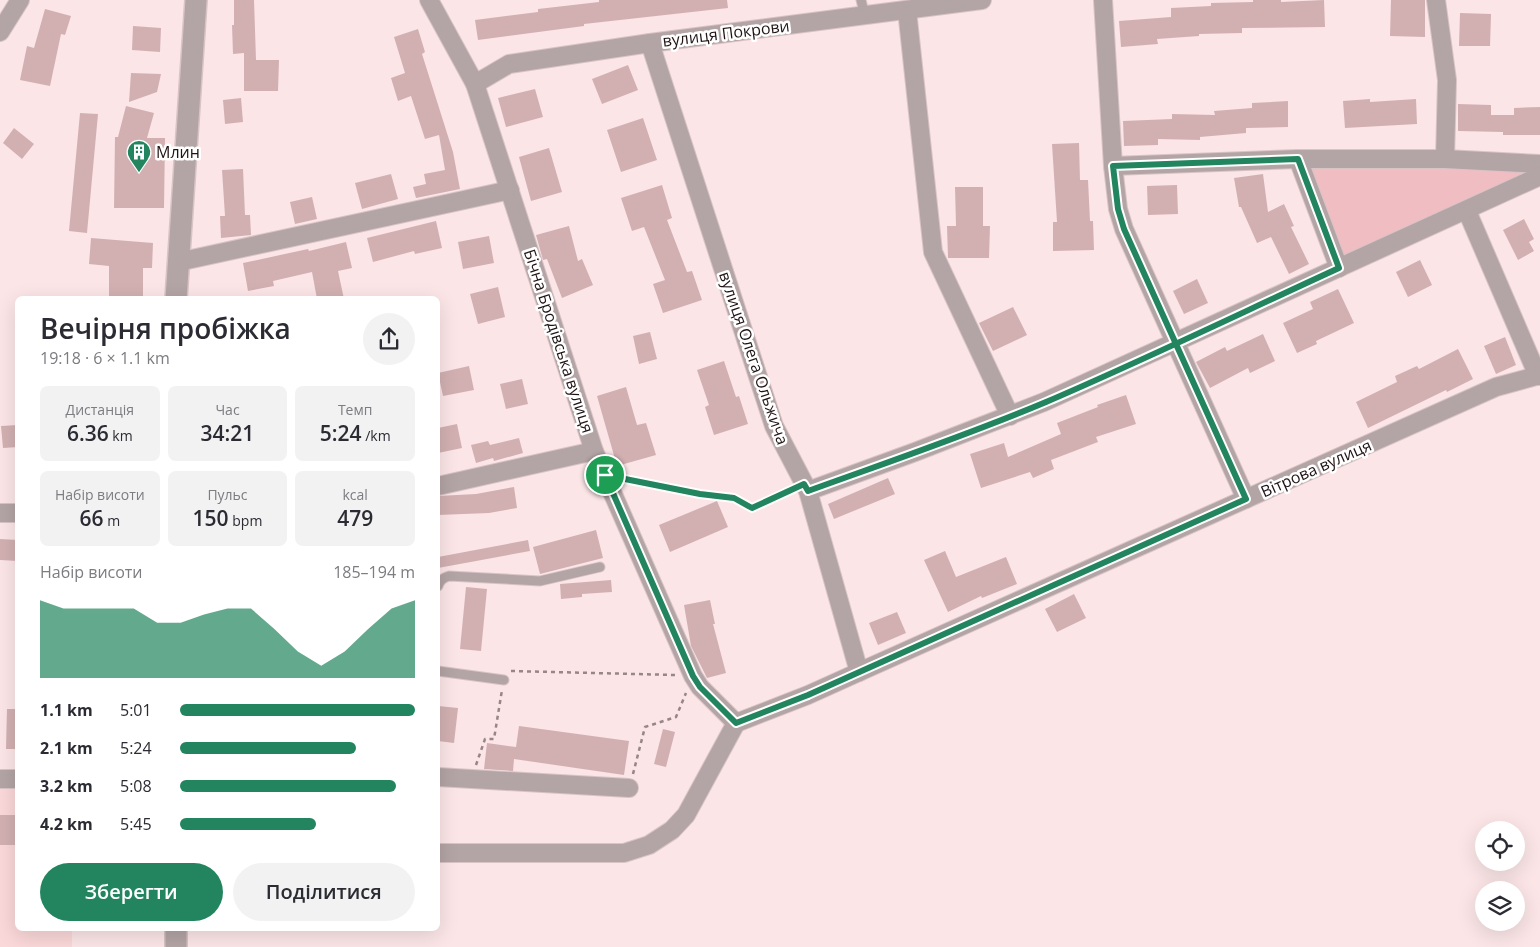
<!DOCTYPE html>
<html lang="uk">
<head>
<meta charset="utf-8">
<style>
  :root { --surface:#fff; --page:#f2f2f3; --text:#2b2b33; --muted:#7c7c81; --accent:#22855f }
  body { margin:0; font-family:"Open Sans",sans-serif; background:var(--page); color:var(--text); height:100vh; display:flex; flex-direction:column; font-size:19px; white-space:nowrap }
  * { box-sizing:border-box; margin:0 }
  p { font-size:16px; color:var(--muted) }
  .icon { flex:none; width:28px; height:28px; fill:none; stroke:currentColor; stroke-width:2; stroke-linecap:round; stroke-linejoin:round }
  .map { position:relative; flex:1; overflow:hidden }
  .sheet { position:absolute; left:15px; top:296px; width:425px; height:635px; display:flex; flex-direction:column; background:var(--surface); border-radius:8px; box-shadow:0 5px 20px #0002 }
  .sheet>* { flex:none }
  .controls { position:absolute; left:1475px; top:821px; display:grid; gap:10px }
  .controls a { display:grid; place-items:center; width:50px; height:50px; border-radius:50%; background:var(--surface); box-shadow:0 5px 20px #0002; font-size:25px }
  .pin { position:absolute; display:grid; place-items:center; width:42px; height:42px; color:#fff; margin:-21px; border:2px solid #fff; border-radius:50%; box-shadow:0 1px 5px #0007 }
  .round { display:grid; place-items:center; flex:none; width:52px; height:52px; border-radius:26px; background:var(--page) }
  .overview { display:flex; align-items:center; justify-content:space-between; height:85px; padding:0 25px }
  h1 { font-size:28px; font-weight:600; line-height:38px }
  .metrics { display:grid; grid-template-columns:repeat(3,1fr); gap:8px; height:85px; padding:5px 25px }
  .metrics div { display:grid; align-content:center; border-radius:8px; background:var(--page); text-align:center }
  .metrics b { font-size:21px; font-weight:600 }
  .metrics small { font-size:14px; font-weight:400 }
  .metrics p { font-size:14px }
  .chart { height:140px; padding:10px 25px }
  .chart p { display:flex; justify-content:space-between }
  .chart svg { width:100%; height:90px; margin-top:5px; fill:var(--accent); opacity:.7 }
  .action { display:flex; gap:10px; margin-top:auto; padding:10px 25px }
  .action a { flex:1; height:58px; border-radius:30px; background:var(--accent); color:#fff; font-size:20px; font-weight:600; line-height:58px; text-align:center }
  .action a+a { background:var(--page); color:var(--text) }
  ul { padding:0 25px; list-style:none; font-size:16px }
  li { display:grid; grid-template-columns:80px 60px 1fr; align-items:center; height:38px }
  li i { height:12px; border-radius:6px; background:var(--accent) }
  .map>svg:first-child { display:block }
  .built { fill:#fad7d9 }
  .green { fill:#f0bdc2 }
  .building { fill:#d2b0b2 }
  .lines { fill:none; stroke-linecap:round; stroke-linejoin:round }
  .service-casing { stroke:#d8c3c5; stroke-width:11 }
  .minor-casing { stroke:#d8c3c5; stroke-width:20 }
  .tertiary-casing { stroke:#d8c3c5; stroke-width:24 }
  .path { stroke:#978587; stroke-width:2.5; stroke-dasharray:4 4; stroke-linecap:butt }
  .service { stroke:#b3a4a5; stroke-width:9 }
  .minor { stroke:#b3a4a5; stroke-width:18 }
  .tertiary { stroke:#b3a4a5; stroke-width:21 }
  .route-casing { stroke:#fff; stroke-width:10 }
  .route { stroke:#22855f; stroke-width:6 }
  .labels { text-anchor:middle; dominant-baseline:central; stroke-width:5; stroke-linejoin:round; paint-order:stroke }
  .street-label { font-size:16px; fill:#1f1314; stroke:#fff }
  .poi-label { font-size:16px; fill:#1f1314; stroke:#fff; text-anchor:start }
</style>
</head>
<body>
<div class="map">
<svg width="1540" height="947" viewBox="0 0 1540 947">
  <rect width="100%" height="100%" fill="#fbe5e7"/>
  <polygon class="built" points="0,788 17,788 18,929 72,929 72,947 0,947"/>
  <polygon class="green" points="1298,159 1540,172 1340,262"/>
  <g class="building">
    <polygon points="234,0 254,0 256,60 279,60 278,91 244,91 244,53 233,54 232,25 234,25"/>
    <polygon points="599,0 727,0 728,8 584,24 584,26 478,40 475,20 538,12 538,9 599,2"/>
    <polygon points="1253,0 1281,0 1281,2 1324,0 1325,27 1242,28 1242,33 1199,34 1199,36 1157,39 1158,44 1121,47 1119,21 1171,17 1171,8 1211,6 1211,3 1253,2"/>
    <polygon points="1391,0 1425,0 1425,37 1390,36"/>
    <polygon points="45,9 71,16 65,35 61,34 50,86 20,80 27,46 34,48"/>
    <polygon points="1460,13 1491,14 1490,46 1459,46"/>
    <polygon points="133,26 161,28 160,52 132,50"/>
    <polygon points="418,29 425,52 422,54 453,152 460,189 416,198 413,187 426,184 424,174 445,170 439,135 425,139 411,96 398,101 391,78 405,73 394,37"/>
    <polygon points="628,65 638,90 602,104 592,79"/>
    <polygon points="131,73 161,74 157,92 129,102"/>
    <polygon points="535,89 543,117 506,127 498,98"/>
    <polygon points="241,98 243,122 225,124 223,100"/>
    <polygon points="1370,99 1370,102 1416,99 1417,124 1345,128 1343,101"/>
    <polygon points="1288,101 1288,127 1246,128 1246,133 1200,137 1200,140 1158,139 1158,145 1124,146 1123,121 1172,119 1172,114 1215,115 1214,111 1252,108 1252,103"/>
    <polygon points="1458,104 1491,105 1491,115 1514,115 1514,108 1540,107 1540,135 1503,135 1503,132 1458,131"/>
    <polygon points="126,106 154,113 147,138 165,138 164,208 114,208 115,137 118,137"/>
    <polygon points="80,113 98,114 87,233 69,231"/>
    <polygon points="643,118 657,160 621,172 607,130"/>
    <polygon points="14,128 34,144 22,159 3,143"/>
    <polygon points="1079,143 1080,180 1088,180 1090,221 1093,221 1094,250 1053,251 1053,222 1057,222 1052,144"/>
    <polygon points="549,148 562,192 531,201 519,157"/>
    <polygon points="243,169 245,215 250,215 251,235 221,238 220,216 225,216 222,170"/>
    <polygon points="391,174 398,199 362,209 355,183"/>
    <polygon points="1263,174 1268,212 1284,204 1294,226 1291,227 1309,264 1289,274 1271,237 1257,243 1241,207 1239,207 1234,178"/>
    <polygon points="662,185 672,218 667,220 687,272 692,271 702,300 663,313 653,284 665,280 644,227 632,231 621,198"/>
    <polygon points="1177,185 1178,214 1148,215 1147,186"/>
    <polygon points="955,187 983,187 983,226 990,226 989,258 948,258 947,226 956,226"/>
    <polygon points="312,197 317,219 295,224 290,202"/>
    <polygon points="1524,219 1534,239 1529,242 1534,251 1518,260 1503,230"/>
    <polygon points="436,221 442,248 415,254 414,251 373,262 367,238"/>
    <polygon points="569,226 578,261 582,259 593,285 562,298 547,259 543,260 536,235"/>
    <polygon points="489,236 494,263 463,269 458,242"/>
    <polygon points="91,238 153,243 152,268 143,268 143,299 109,299 109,266 89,264"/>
    <polygon points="346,242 352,268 338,271 344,299 317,299 312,272 273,281 274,286 248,291 243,263 308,249 309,251"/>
    <polygon points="1420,260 1432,285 1408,297 1396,272"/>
    <polygon points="1197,279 1208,303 1184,314 1173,291"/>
    <polygon points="498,287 505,317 478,324 470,294"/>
    <polygon points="1338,289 1354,323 1316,341 1317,344 1297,353 1283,323 1313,309 1310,302"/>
    <polygon points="1013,307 1027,335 993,351 979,323"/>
    <polygon points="650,332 657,359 639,364 633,336"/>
    <polygon points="1263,334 1275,361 1250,373 1248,368 1210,388 1196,362 1225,347 1227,351"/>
    <polygon points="1505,337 1516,365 1496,374 1484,346"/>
    <polygon points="1458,349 1473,379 1447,392 1446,390 1368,428 1356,402 1397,382 1395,376 1417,366 1419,369"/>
    <polygon points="724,361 736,397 739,396 748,424 714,435 705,407 709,405 697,370"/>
    <polygon points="469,366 474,390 443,396 438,373"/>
    <polygon points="522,379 528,404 506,409 500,384"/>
    <polygon points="626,387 637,425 646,423 656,455 617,466 597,396"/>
    <polygon points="1126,395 1136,424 1096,437 1098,442 1051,460 1054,469 1033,478 1030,472 981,488 970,454 1004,443 1008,457 1061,434 1057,423 1098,407 1097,405"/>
    <polygon points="457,424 462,448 438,453 438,428"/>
    <polygon points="18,425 18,447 3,448 1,426"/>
    <polygon points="519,438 523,453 494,461 493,458 476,463 471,445 488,441 490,445"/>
    <polygon points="888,478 895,494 834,519 828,504"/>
    <polygon points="514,487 517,508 489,513 438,515 438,496 476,494"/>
    <polygon points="717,501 728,527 670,552 659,525"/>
    <polygon points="596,530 603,558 540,574 533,547"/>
    <polygon points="0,539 18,540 18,561 0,560"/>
    <polygon points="528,540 530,551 438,568 438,557"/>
    <polygon points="945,551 956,577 1006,557 1017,584 982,598 981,596 948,612 924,560"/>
    <polygon points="611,580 612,592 582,594 582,597 561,599 560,584"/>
    <polygon points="466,587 487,589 481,651 460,649"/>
    <polygon points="1074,594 1086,618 1057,632 1045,609"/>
    <polygon points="710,600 715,624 713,624 726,673 707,678 691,646 684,605"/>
    <polygon points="897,612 906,633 878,645 869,623"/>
    <polygon points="438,706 458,708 454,743 438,741"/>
    <polygon points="7,709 18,709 18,749 6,749"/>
    <polygon points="519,726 629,741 624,775 514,759 513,771 484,769 487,743 516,747"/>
    <polygon points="663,729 675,732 666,767 654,764"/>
    <rect x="0" y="815" width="18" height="30"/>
  </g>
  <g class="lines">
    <g class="service-casing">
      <g id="service">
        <polyline points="861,0 865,16"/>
        <path d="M 438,586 C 440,580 443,578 449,576 L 540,581 L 600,567"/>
        <polyline points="438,671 504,680"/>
      </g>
    </g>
    <g class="minor-casing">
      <g id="minor">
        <polyline points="429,0 475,84 594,451 693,676 700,687 736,723"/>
        <polyline points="1103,0 1113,166 1118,209 1124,229 1246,499"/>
        <polyline points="1436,0 1447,80 1445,159"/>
        <polyline points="907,10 933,252 1010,416"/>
        <polyline points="0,32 20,0"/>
        <polyline points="650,43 774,426 808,491 859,672"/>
        <polyline points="475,84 509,64 650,43 982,0"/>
        <polyline points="1298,159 1339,268"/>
        <polyline points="1113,166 1298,159 1445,159 1540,164"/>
        <polyline points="1467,211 1538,376"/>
        <polyline points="178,262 510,190"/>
        <polyline points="438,486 594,451"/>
        <polyline points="808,491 915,452 1044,402 1540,176"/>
        <polyline points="0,513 18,513"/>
        <polyline points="736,723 808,695 859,672 1496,387 1540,375"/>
        <polyline points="438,777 629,788"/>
        <polyline points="0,779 18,779"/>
        <polyline points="438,853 624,853 649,845 672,830 686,815 736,723"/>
      </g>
    </g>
    <g class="tertiary-casing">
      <g id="tertiary">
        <polyline points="176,299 196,0"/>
        <polyline points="176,929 176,947"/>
      </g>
    </g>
    <g class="path">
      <polyline points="623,478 700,494 734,498 752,508 792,490"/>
      <polyline points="511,671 676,675"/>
      <polyline points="476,765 485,739 494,739 502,690"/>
      <polyline points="633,774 645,727 676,717 686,693"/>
    </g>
    <use href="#service" class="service"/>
    <use href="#minor" class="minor"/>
    <use href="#tertiary" class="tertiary"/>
  </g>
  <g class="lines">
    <g class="route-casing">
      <path id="route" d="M 605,475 L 693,676 L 700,687 L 736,723 L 808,695 L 1246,499 L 1124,229 L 1118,209 L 1113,166 L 1298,159 L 1339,268 C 1241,313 1144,360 1046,402 C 968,435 888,462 808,491 L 804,484 L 752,508 L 734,498 L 700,494 L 605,475"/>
    </g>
    <use href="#route" class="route"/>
  </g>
  <defs>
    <g id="building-pin" transform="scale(1.25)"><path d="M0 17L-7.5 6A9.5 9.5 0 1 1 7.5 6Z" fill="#22855f" stroke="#fff"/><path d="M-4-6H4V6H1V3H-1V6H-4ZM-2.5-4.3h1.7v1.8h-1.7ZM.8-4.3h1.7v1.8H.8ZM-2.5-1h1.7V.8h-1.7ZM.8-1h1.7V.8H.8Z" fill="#fff"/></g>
  </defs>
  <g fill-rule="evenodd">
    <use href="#building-pin" x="139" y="152"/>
  </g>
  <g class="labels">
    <g class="street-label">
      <text transform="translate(726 33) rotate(-7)">вулиця Покрови</text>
      <text transform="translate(559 341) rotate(72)">Бічна Бродівська вулиця</text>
      <text transform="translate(754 358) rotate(71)">вулиця Олега Ольжича</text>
      <text transform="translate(1316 468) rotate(-24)">Вітрова вулиця</text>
    </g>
    <g class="poi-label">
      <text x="156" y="152">Млин</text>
    </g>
  </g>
</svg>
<div class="controls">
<a><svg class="icon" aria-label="locate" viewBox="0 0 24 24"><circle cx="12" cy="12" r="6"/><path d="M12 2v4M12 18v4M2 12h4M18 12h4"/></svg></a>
<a><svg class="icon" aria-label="layers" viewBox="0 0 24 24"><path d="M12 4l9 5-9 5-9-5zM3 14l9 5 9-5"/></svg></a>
</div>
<div class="pin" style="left:605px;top:475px;background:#1e9e55"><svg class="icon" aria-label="arrive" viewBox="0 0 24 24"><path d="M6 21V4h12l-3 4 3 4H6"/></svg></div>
<section class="sheet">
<div class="overview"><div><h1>Вечірня пробіжка</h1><p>19:18 · 6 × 1.1 km</p></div><a class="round"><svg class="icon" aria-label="share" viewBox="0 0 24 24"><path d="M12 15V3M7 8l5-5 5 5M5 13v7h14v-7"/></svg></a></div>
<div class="metrics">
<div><p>Дистанція</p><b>6.36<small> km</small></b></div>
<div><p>Час</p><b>34:21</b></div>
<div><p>Темп</p><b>5:24<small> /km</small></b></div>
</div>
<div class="metrics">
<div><p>Набір висоти</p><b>66<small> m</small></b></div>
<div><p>Пульс</p><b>150<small> bpm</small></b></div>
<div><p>kcal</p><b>479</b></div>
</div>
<div class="chart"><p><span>Набір висоти</span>185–194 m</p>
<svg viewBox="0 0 160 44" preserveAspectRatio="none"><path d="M0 44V6L10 10L20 10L30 10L40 10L50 17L60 17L70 13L80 10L90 10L100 20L110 31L120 38L130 31L140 20L150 10L160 6V44z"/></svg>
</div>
<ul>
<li><b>1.1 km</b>5:01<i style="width:100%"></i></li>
<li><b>2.1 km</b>5:24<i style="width:75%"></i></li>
<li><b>3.2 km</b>5:08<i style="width:92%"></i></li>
<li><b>4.2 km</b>5:45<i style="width:58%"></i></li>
</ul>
<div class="action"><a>Зберегти</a><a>Поділитися</a></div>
</section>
</div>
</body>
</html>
